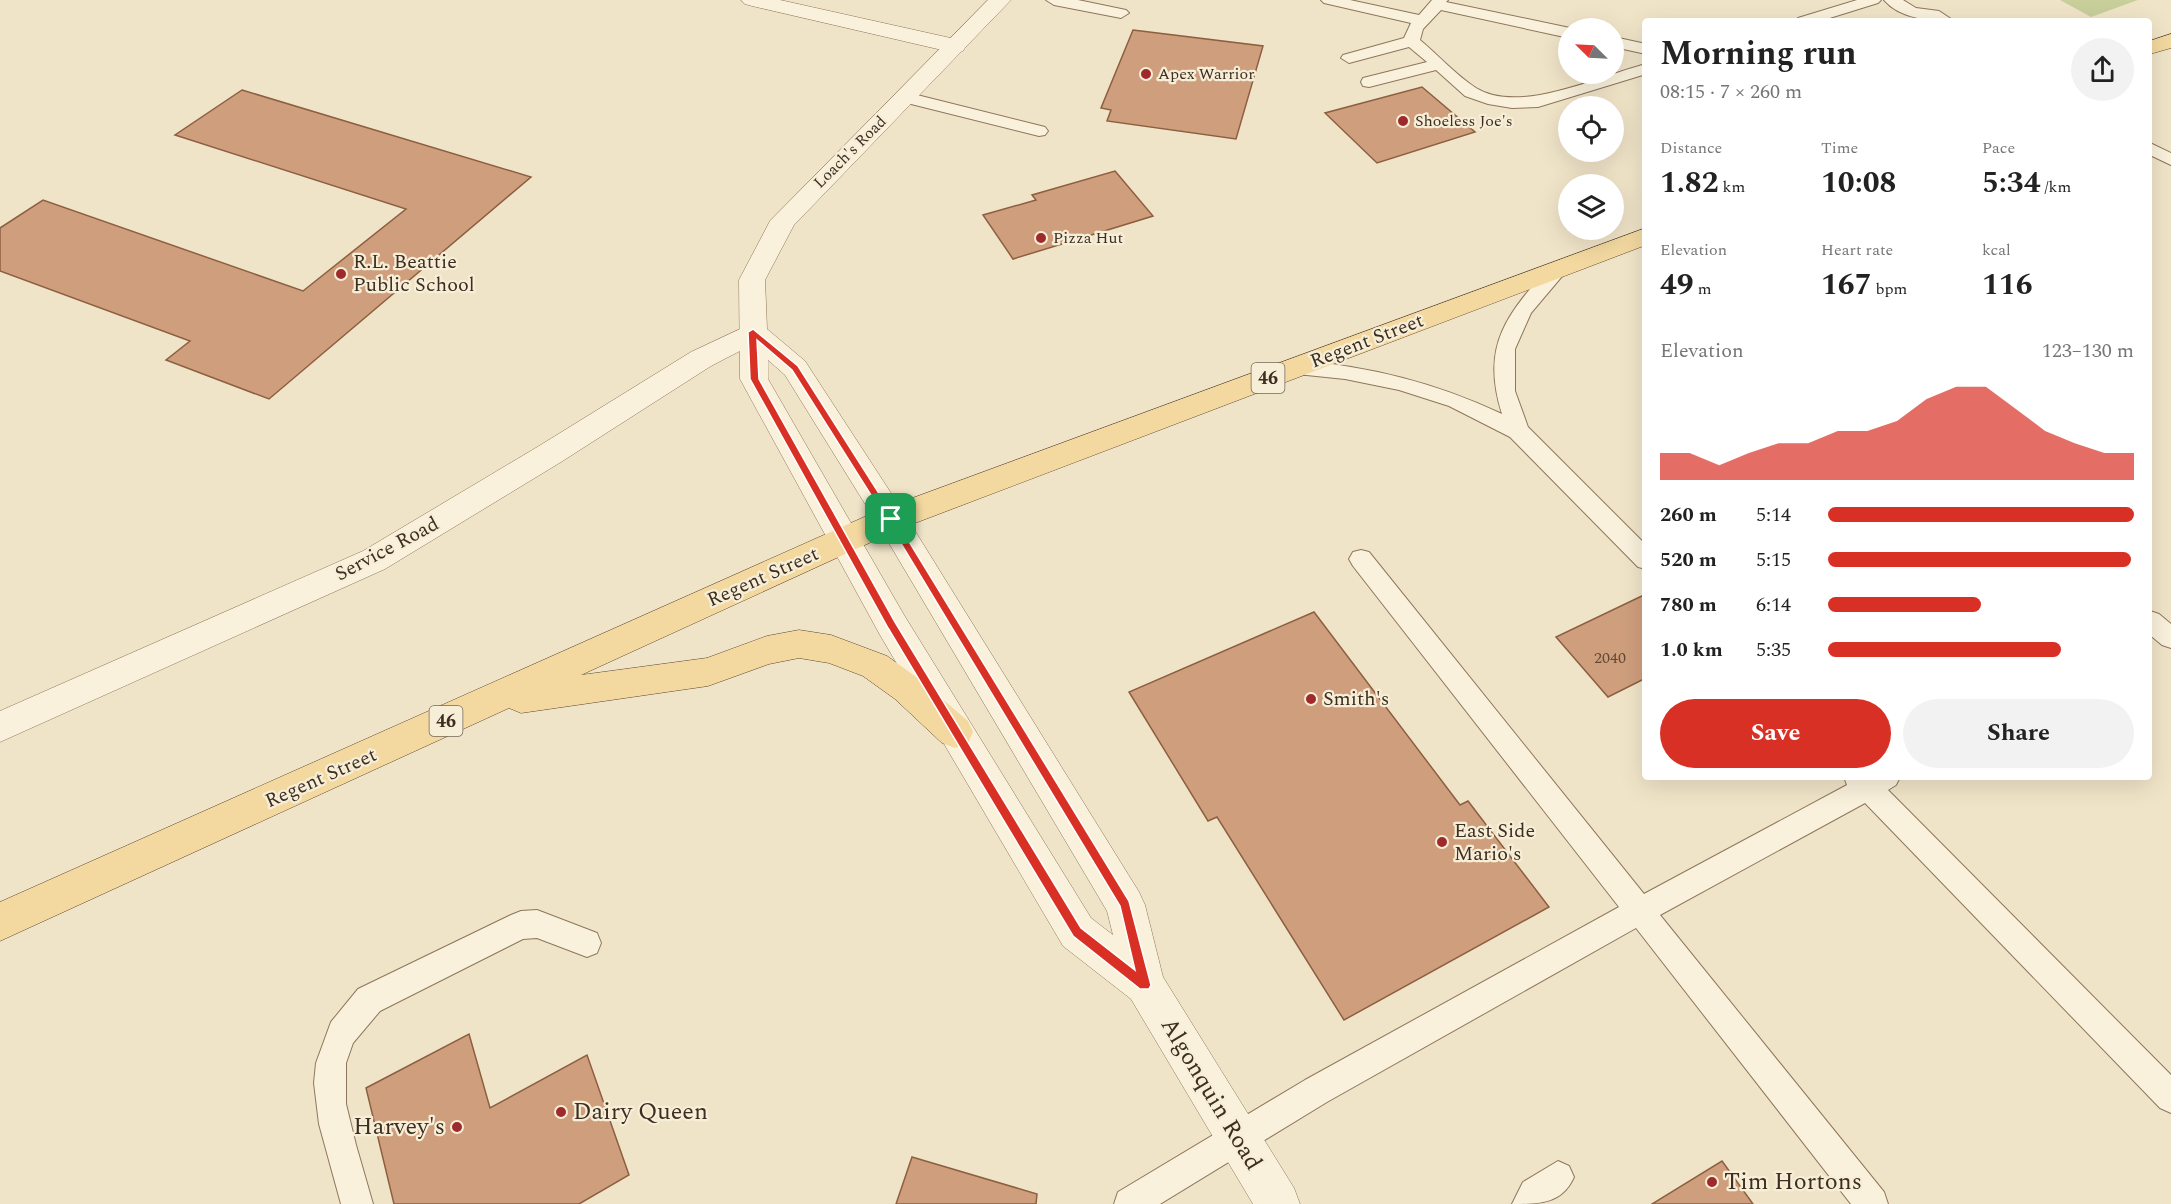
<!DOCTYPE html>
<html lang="en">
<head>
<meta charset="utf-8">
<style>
  :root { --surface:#fff; --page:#f2f2f2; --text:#222; --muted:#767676; --accent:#d93025 }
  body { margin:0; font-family:Spectral,serif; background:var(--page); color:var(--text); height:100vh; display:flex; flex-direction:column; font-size:22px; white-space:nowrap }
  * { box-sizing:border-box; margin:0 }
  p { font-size:20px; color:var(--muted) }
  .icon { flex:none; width:33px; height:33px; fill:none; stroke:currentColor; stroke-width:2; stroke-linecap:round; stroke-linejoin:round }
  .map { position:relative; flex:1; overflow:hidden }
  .side { position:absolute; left:1642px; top:18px; width:510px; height:762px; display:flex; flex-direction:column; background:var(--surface); border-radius:6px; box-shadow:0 6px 24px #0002 }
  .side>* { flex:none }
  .needle { width:39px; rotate:294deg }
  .controls { position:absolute; left:1558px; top:18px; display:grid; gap:12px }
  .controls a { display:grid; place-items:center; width:66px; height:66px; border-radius:50%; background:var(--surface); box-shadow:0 6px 24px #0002; font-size:30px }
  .pin { position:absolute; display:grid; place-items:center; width:51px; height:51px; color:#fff; margin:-26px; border-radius:12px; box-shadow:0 3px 9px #0006 }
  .round { display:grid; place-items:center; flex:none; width:63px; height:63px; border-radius:32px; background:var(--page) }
  .headline { display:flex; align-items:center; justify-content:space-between; height:102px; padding:0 18px }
  h1 { font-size:33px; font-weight:700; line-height:45px }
  .figures { display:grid; grid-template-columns:repeat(3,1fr); gap:9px; height:102px; padding:6px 18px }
  .figures div { display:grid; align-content:center }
  .figures b { font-size:30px; font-weight:700 }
  .figures small { font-size:16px; font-weight:400 }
  .figures p { font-size:16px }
  .chart { height:168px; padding:12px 18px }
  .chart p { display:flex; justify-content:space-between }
  .chart svg { width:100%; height:108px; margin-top:6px; fill:var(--accent); opacity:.7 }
  .cta { display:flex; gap:12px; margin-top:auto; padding:12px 18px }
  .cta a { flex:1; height:69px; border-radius:36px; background:var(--accent); color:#fff; font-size:24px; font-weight:700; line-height:69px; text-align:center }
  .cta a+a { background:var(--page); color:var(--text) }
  ul { padding:0 18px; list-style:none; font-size:20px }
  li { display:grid; grid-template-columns:96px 72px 1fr; align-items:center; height:45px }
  li i { height:15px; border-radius:8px; background:var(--accent) }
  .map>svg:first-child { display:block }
  .green { fill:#c9cf9b }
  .building { fill:#cf9f7d; stroke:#8d5f41; stroke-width:1.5 }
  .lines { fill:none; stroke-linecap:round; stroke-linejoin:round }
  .service-casing { stroke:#8d765c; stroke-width:2 }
  .minor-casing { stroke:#8d765c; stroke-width:1 }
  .tertiary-casing { stroke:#8d765c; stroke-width:1 }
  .primary-casing { stroke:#5b4430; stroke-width:1 }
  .service { fill:#faf1dc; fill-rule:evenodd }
  .minor { fill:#faf1dc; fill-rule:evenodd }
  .tertiary { fill:#faf1dc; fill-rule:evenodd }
  .primary { fill:#f3d9a0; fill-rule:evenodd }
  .route { fill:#d93025; stroke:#fff; stroke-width:1.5; fill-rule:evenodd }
  .poi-dot { fill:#9e2a2b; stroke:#f7eed8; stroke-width:2 }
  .labels { text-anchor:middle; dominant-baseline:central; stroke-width:4.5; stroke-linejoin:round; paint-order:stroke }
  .far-poi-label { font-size:16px; fill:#3d2e20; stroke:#f7eed8; text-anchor:start }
  .far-street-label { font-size:16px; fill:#3d2e20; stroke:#f7eed8 }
  .number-label { font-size:16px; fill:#624a37 }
  .shield { fill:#f7eed8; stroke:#756857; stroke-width:1.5 }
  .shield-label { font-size:18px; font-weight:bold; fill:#3d2e20 }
  .poi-label { font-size:20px; fill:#3d2e20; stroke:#f7eed8; text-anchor:start }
  .street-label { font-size:20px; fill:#3d2e20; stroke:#f7eed8 }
  .near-street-label { font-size:24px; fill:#3d2e20; stroke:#f7eed8 }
  .near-poi-label { font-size:24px; fill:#3d2e20; stroke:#f7eed8; text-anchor:start }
</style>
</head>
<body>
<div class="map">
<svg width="2171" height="1204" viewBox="0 0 2171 1204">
  <rect width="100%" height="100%" fill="#f0e4c8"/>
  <polygon class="green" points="2060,0 2138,0 2091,17"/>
  <g class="building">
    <polygon points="1133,30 1263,46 1236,139 1107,121 1111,110 1101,108"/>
    <polygon points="1422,87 1475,132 1377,163 1325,113"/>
    <polygon points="242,90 531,177 269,399 166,360 190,341 0,271 0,228 43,200 303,291 406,209 175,135"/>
    <polygon points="1115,171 1153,216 1013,259 983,215 1036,200 1032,195"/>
    <polygon points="1646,594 1646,678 1608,697 1556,637"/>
    <polygon points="1314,612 1460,805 1468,801 1549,907 1344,1020 1217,817 1208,821 1129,692"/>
    <polygon points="469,1034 490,1108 587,1055 629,1175 579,1204 394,1204 366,1088"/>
    <polygon points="912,1157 1037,1194 1036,1204 896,1204"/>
    <polygon points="1722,1161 1753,1204 1652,1204"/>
  </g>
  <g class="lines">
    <g class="service-casing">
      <g id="service">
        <polygon points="1046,0 1078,0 1126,10 1129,13 1121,18 1054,5"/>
        <path d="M 1321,0 L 1350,0 L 1419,15 L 1432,0 L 1448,0 L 1446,2 L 1570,28 L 1569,38 L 1441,10 L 1423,29 L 1420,40 C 1438,55 1456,75 1476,88 C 1520,115 1599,76 1646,64 L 1646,74 L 1538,107 L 1512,108 L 1488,104 L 1465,96 L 1436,70 L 1369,87 L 1363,86 L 1361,82 L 1363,78 L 1427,62 L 1409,47 L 1349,63 L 1341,58 L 1343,55 L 1404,38 L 1411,23 L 1324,3 Z"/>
        <polygon points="1857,0 1881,0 1878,3 1820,21 1796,21 1798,18"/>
        <path d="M 1884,0 L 1903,0 L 1916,8 L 1939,11 L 1954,21 C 1931,21 1900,19 1884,0 Z"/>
        <polygon points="1614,37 1646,44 1646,54 1614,47"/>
        <polygon points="905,92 1045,127 1048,131 1045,135 1039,136 899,101 897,97"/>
        <polygon points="2150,143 2171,153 2171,165 2150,155"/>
        <path d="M 1559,262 L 1566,264 L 1569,268 L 1531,313 L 1515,349 L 1515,391 L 1528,427 L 1646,545 L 1646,569 L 1638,567 L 1510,437 L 1449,406 L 1399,390 L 1345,379 L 1297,374 L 1290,372 L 1287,367 L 1290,362 L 1297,360 C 1371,367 1434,382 1502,414 C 1480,344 1508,313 1552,264 Z"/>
        <polygon points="1361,550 1369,552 1644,894 1847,785 1844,777 1900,777 1896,785 1888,790 2171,1075 2171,1113 2160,1108 1865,803 1660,915 1884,1192 1888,1204 1851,1204 1636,928 1327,1102 1160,1204 1114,1204 1118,1192 1305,1080 1619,907 1353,566 1349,559 1353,552"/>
        <polygon points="2150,611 2159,614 2171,624 2171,648 2162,645 2150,635"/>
        <polygon points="537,910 597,933 601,943 597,953 587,957 537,938 523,939 380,1011 353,1043 346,1063 346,1104 356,1145 373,1204 341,1204 319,1124 314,1083 316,1063 331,1022 358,989 511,915 521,911"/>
        <path d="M 1558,1161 L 1569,1166 L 1574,1177 C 1562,1204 1539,1204 1512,1204 L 1523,1182 Z"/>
      </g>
    </g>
    <g class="minor-casing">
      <g id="minor">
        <polygon points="741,0 780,0 955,39 963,41 966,46 963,51 955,53 752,6 745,4"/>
        <polygon points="753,323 763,325 767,332 763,339 711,366 561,462 385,569 0,742 0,711 363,551 539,446 691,352"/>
      </g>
    </g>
    <g class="tertiary-casing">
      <path id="tertiary" d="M 988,0 L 1011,0 L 794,225 L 765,280 L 767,329 L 805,361 L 902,510 L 1139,892 L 1145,905 L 1163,977 L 1294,1188 L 1300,1204 L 1253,1204 L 1131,999 L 1063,946 L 880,635 L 740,379 L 739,280 L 770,221 ZM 768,360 L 785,375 L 880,528 L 1107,911 L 1113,935 L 1091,918 L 904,615 L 768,379 Z"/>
    </g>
    <g class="primary-casing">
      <g id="primary">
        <polygon points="2171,34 2171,48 2150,54 2150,41"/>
        <polygon points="1646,228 1646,245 902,528 581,675 707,658 767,636 799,630 831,635 887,656 919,679 968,721 973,732 968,743 955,748 942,743 895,699 863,676 829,663 799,658 769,664 708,686 521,713 509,708 0,941 0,902 880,510"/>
      </g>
    </g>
    <use href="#service" class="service"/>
    <use href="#minor" class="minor"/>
    <use href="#tertiary" class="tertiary"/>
    <use href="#primary" class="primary"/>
  </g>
  <path class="route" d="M 753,329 L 798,366 L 894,517 L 1129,901 L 1151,985 L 1149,989 L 1140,989 L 1073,936 L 888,628 L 750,379 L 748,332 ZM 757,340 L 792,370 L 888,522 L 1120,906 L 1135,970 L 1081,928 L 895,622 L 759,379 Z"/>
  <g class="poi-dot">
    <circle cx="1146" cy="74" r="6"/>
    <circle cx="1403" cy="121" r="6"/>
    <circle cx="1041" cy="238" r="6"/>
    <circle cx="341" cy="274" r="6"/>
    <circle cx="1311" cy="699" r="6"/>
    <circle cx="1442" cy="842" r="6"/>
    <circle cx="561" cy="1112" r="6"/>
    <circle cx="457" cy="1127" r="6"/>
    <circle cx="1712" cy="1182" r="6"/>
  </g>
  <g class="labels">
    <g class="far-poi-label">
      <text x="1158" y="74">Apex Warrior</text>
      <text x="1415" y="121">Shoeless Joe's</text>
      <text x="1053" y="238">Pizza Hut</text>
    </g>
    <g class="far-street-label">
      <text transform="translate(850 152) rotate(-45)">Loach's Road</text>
    </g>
    <g class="number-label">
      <text x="1610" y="658">2040</text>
    </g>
    <g class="shield">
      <rect x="1251.5" y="363" width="33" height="30" rx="4.5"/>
      <rect x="429.5" y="706" width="33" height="30" rx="4.5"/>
    </g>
    <g class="shield-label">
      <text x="1268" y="378">46</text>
      <text x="446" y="721">46</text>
    </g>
    <g class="poi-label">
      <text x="353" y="262">R.L. Beattie<tspan x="353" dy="23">Public School</tspan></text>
      <text x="1323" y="699">Smith's</text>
      <text x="1454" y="831">East Side<tspan x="1454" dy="23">Mario's</tspan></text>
    </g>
    <g class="street-label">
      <text transform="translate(1367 341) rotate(-21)">Regent Street</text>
      <text transform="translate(387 549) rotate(-28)">Service Road</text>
      <text transform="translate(763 577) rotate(-24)">Regent Street</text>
      <text transform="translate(321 778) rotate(-24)">Regent Street</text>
    </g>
    <g class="near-street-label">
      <text transform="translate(1211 1094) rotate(59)">Algonquin Road</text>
    </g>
    <g class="near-poi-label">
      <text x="573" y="1112">Dairy Queen</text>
      <text x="445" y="1127" text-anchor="end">Harvey's</text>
      <text x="1724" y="1182">Tim Hortons</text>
    </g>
  </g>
</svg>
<div class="controls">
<a><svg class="needle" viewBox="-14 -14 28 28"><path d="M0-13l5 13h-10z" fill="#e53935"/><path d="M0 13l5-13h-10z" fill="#767676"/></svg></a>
<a><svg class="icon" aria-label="locate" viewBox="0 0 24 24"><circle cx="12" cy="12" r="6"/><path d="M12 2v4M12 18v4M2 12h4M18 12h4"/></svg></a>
<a><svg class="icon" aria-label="layers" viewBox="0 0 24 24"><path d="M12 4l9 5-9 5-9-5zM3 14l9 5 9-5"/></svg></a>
</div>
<div class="pin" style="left:891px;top:519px;background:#1e9e55"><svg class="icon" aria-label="arrive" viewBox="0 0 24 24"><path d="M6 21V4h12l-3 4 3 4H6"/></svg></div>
<section class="side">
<div class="headline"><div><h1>Morning run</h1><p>08:15 · 7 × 260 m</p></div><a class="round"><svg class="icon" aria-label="share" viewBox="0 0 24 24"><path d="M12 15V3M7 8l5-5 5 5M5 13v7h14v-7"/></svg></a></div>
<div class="figures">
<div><p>Distance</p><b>1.82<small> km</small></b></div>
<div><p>Time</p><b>10:08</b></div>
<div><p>Pace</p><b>5:34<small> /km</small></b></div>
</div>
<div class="figures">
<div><p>Elevation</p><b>49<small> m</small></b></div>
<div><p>Heart rate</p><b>167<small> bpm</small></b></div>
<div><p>kcal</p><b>116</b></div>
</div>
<div class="chart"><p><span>Elevation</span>123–130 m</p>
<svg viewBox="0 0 160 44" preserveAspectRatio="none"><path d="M0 44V33L10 33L20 38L30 33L40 29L50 29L60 24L70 24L80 20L90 11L100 6L110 6L120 15L130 24L140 29L150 33L160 33V44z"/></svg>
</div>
<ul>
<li><b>260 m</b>5:14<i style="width:100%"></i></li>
<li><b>520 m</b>5:15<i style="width:99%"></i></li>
<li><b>780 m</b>6:14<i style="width:50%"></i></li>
<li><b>1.0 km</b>5:35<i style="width:76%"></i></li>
</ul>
<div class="cta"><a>Save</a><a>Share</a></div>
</section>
</div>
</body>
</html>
